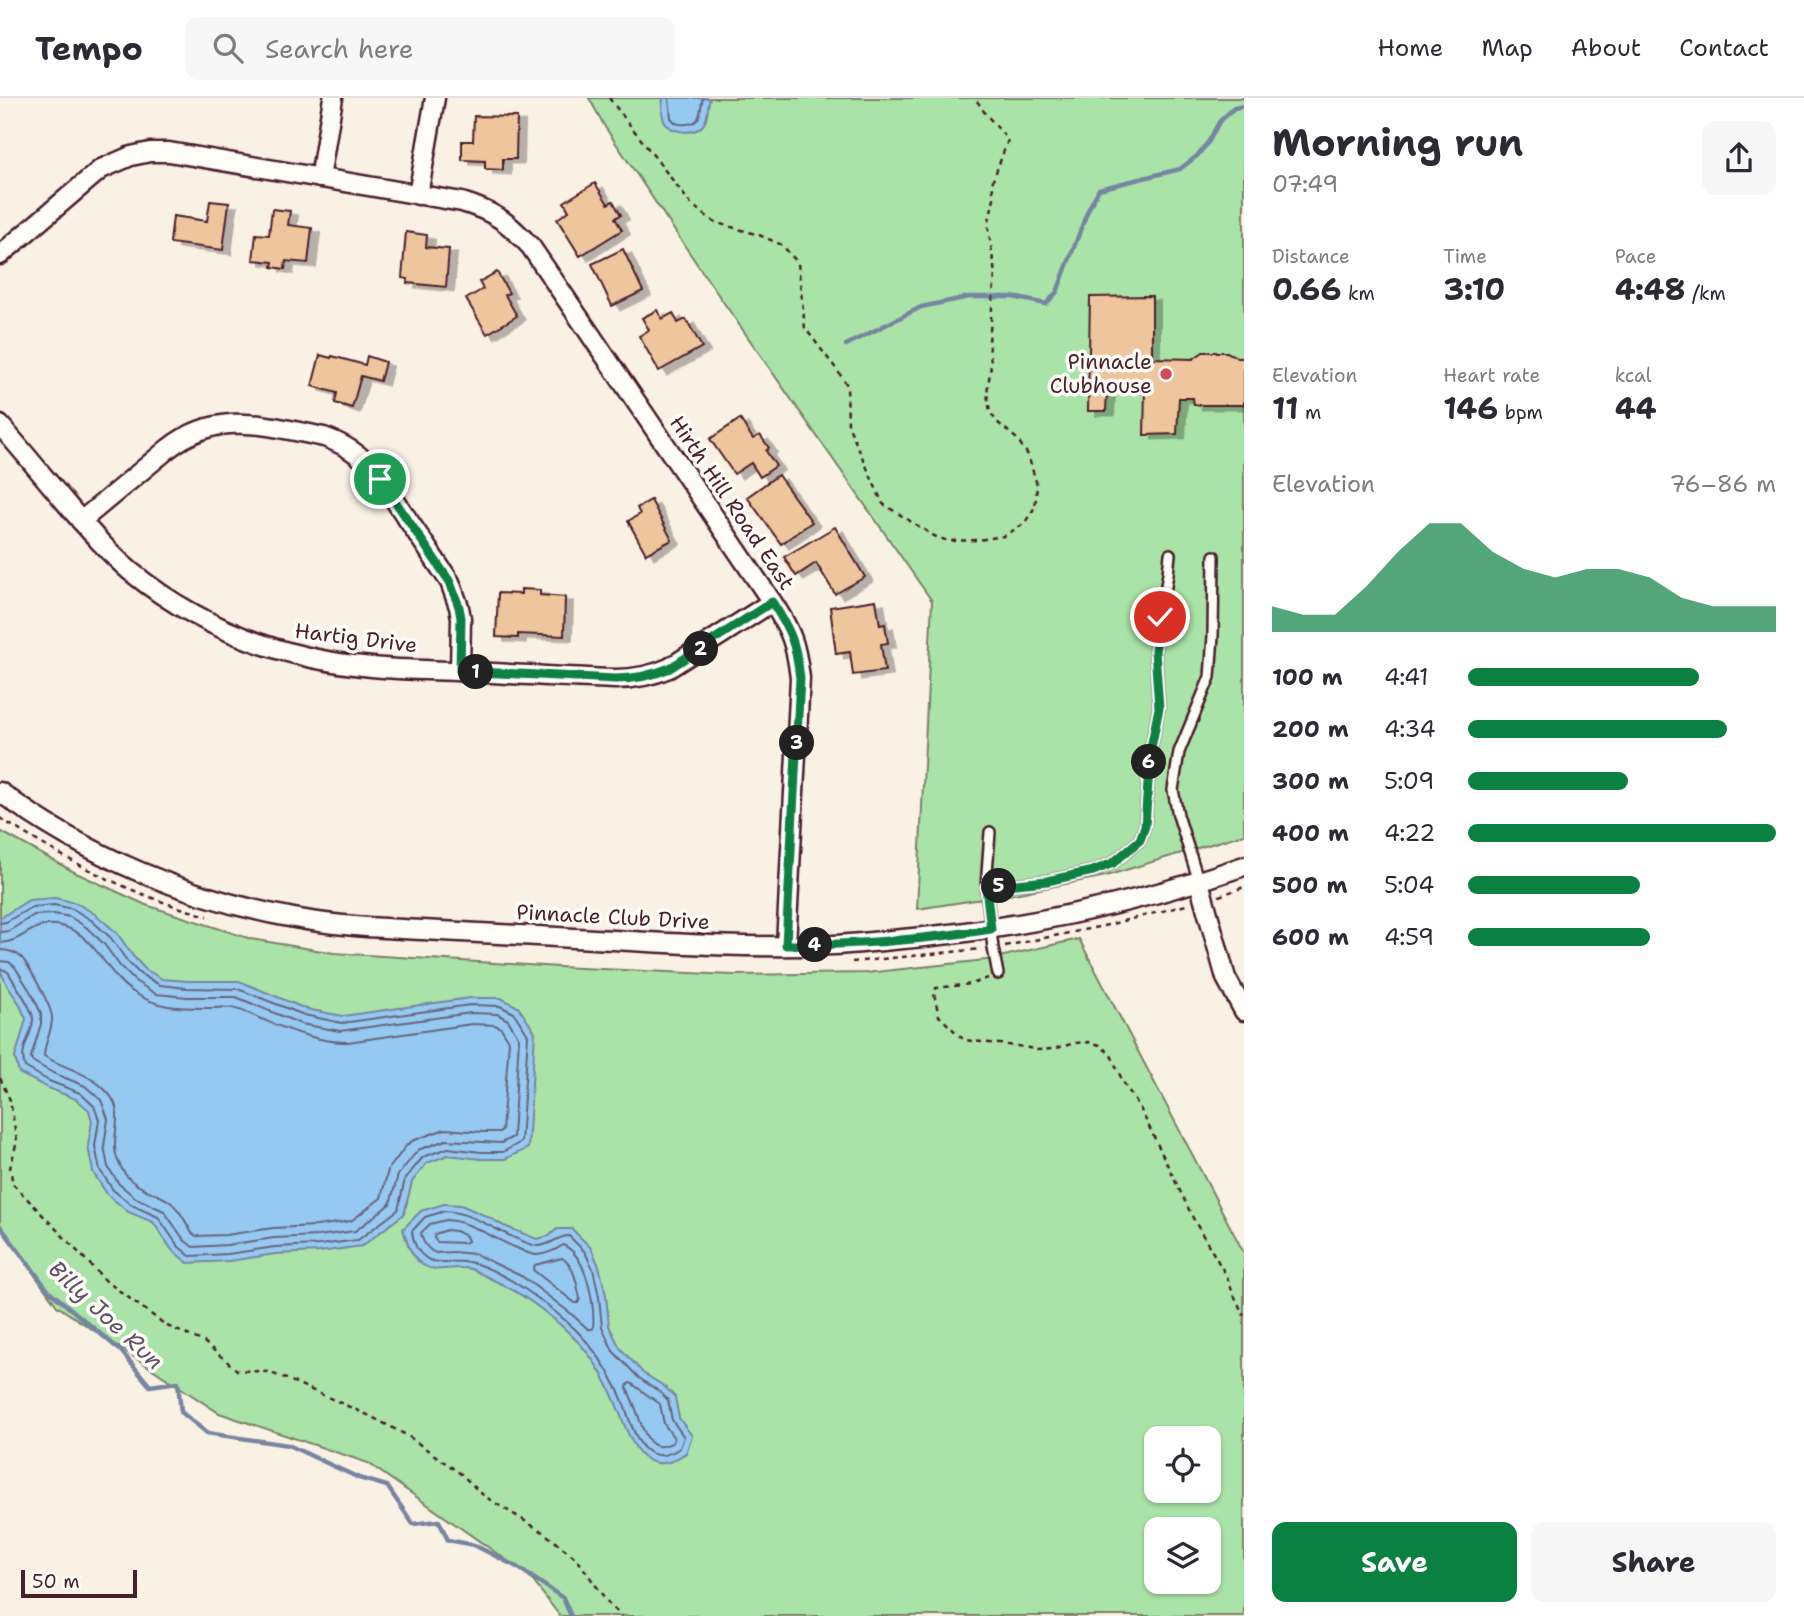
<!DOCTYPE html>
<html lang="en">
<head>
<meta charset="utf-8">
<style>
  :root { --surface:#fff; --page:#f7f7f7; --text:#2b2b33; --muted:#7c7c81; --line:#e1e1e2; --accent:#0b8043 }
  body { margin:0; font-family:"Shantell Sans",sans-serif; background:var(--page); color:var(--text); height:100vh; display:flex; flex-direction:column; font-size:26px; white-space:nowrap }
  * { box-sizing:border-box; margin:0 }
  p { font-size:23px; color:var(--muted) }
  .icon { flex:none; width:38px; height:38px; fill:none; stroke:currentColor; stroke-width:2; stroke-linecap:round; stroke-linejoin:round }
  .map { position:relative; flex:1; overflow:hidden }
  .details { display:flex; flex-direction:column; background:var(--surface); width:560px }
  .details>* { flex:none }
  .controls { position:absolute; left:1144px; top:1328px; display:grid; gap:14px }
  .controls a { display:grid; place-items:center; width:77px; height:77px; border-radius:14px; background:var(--surface); box-shadow:0 2px 5px #0004; font-size:35px }
  .scale { position:absolute; left:21px; bottom:18px; width:116px; box-sizing:border-box; padding-left:7px; border:4px solid #4a1f2b; border-top:0; font-size:19px; line-height:24px; white-space:nowrap; color:#4a1f2b; -webkit-text-stroke:5px #fdfcf7; paint-order:stroke }
  .pin { position:absolute; display:grid; place-items:center; width:60px; height:60px; color:#fff; margin:-30px; border:4px solid #fff; border-radius:50%; box-shadow:0 2px 7px #0007 }
  .km { position:absolute; width:35px; height:35px; margin:-18px; border-radius:50%; background:#222; color:#fff; font-size:19px; line-height:35px; text-align:center }
  .round { display:grid; place-items:center; flex:none; width:74px; height:74px; border-radius:14px; background:var(--page) }
  .summary { display:flex; align-items:center; justify-content:space-between; height:119px; padding:0 28px }
  h1 { font-size:38px; font-weight:700; line-height:52px }
  .metrics { display:grid; grid-template-columns:repeat(3,1fr); gap:10px; height:119px; padding:7px 28px }
  .metrics div { display:grid; align-content:center }
  .metrics b { font-size:30px; font-weight:700 }
  .metrics small { font-size:19px; font-weight:400 }
  .metrics p { font-size:19px }
  .chart { height:196px; padding:14px 28px }
  .chart p { display:flex; justify-content:space-between }
  .chart svg { width:100%; height:126px; margin-top:7px; fill:var(--accent); opacity:.7 }
  .primary-button { display:flex; gap:14px; margin-top:auto; padding:14px 28px }
  .primary-button a { flex:1; height:80px; border-radius:14px; background:var(--accent); color:#fff; font-size:28px; font-weight:700; line-height:80px; text-align:center }
  .primary-button a+a { background:var(--page); color:var(--text) }
  ul { padding:0 28px; list-style:none; font-size:23px }
  li { display:grid; grid-template-columns:112px 84px 1fr; align-items:center; height:52px }
  li i { height:18px; border-radius:9px; background:var(--accent) }
  header { display:flex; align-items:center; gap:42px; box-sizing:border-box; height:98px; padding:0 35px; background:var(--surface); border-bottom:2px solid var(--line) }
  header strong { font-size:33px }
  nav { display:flex; gap:38px; margin-inline-start:auto; font-size:24px }
  .search { width:490px; height:63px; background:var(--page); display:flex; align-items:center; gap:18px; box-sizing:border-box; padding:0 24px; border-radius:14px; color:var(--muted); font-size:26px }
  main { display:flex; flex:1; min-height:0 }
  .map>svg:first-child { display:block }
  .green { fill:#aae3a7; stroke:#7a8169; stroke-width:2; fill-rule:evenodd }
  .water { fill:#95c9f2; stroke:#7785a2; stroke-width:2 }
  .lines { fill:none; stroke-linecap:round; stroke-linejoin:round }
  .shore { stroke:#68637b; stroke-width:2 }
  .stream { stroke:#7785a2; stroke-width:4.5 }
  .building { fill:#eec59d; stroke:#4a1f2b; stroke-width:2; filter:url(#shadow) }
  .service-casing { stroke:#4a1f2b; stroke-width:14 }
  .minor-casing { stroke:#4a1f2b; stroke-width:23 }
  .path { stroke:#4a1f2b; stroke-width:2.5; stroke-dasharray:5 5; stroke-linecap:butt }
  .service { stroke:#fdfcf7; stroke-width:9 }
  .minor { stroke:#fdfcf7; stroke-width:18 }
  .route-casing { stroke:#fff; stroke-width:14 }
  .route { stroke:#0b8043; stroke-width:9 }
  .poi-dot { fill:#d1495b; stroke:#fdfcf7; stroke-width:2.5 }
  .labels { text-anchor:middle; dominant-baseline:central; stroke-width:7; stroke-linejoin:round; paint-order:stroke }
  .poi-label { font-size:21px; fill:#4a1f2b; stroke:#fdfcf7; text-anchor:end }
  .street-label { font-size:21px; fill:#4a1f2b; stroke:#fdfcf7 }
  .water-label { font-size:23px; font-style:italic; fill:#605267; stroke:#fdfcf7 }
</style>
</head>
<body>
<header>
<strong>Tempo</strong>
<div class="search"><svg class="icon" aria-label="search" viewBox="0 0 24 24"><circle cx="10" cy="10" r="6"/><path d="M15 15l6 6"/></svg>Search here</div>
<nav><a>Home</a><a>Map</a><a>About</a><a>Contact</a></nav>
</header>
<main>
<div class="map">
<svg width="1244" height="1518" viewBox="0 0 1244 1518">
  <defs>
    <filter id="shadow"><feDropShadow dx="8" dy="4.5" stdDeviation="0" flood-color="#0004"/></filter>
  </defs>
  <rect width="100%" height="100%" fill="#faf1e5"/>
  <filter id="ink" filterUnits="userSpaceOnUse"><feTurbulence type="fractalNoise" baseFrequency=".0143" numOctaves="2"/><feDisplacementMap in="SourceGraphic" scale="14" xChannelSelector="R" yChannelSelector="G"/><feConvolveMatrix kernelMatrix="1 2 1 2 8 2 1 2 1" color-interpolation-filters="sRGB"/></filter>
  <g filter="url(#ink)">
    <g class="green">
      <polygon points="589,0 1244,0 1244,736 1106,778 1014,796 917,811 932,503 701,172 605,29"/>
      <path d="M 0,733 L 76,775 L 146,807 L 251,841 L 334,855 L 559,869 L 733,877 L 866,875 L 986,862 L 1079,841 L 1244,1155 L 1244,1518 L 560,1518 L 529,1478 L 368,1365 L 219,1315 L 57,1208 L 0,1129 ZM 1157,1340 L 1209,1340 L 1209,1393 L 1157,1393 ZM 1157,1432 L 1209,1432 L 1209,1484 L 1157,1484 Z"/>
    </g>
    <g class="water">
      <path d="M 663,0 L 710,0 C 707,9 709,20 703,27 C 694,38 670,35 664,23 C 661,16 662,7 663,0 Z"/>
      <polygon points="55,800 76,805 95,816 117,835 133,858 145,871 162,881 188,883 239,883 306,911 343,918 470,900 501,900 518,909 535,934 528,1050 505,1061 481,1061 448,1057 427,1065 412,1084 404,1116 362,1148 320,1154 275,1156 229,1163 188,1165 172,1152 153,1124 128,1114 107,1096 93,1074 88,1048 92,1023 89,1012 76,1001 46,989 19,975 15,960 26,921 19,905 8,889 0,872 0,820 29,802"/>
      <path d="M 444,1106 L 461,1107 L 488,1119 L 504,1128 L 537,1141 L 549,1138 L 557,1131 L 572,1131 L 591,1150 L 599,1168 L 606,1197 L 609,1228 L 620,1250 L 643,1275 L 664,1288 L 675,1299 L 679,1320 L 692,1338 L 686,1355 C 682,1357 677,1361 672,1363 C 635,1377 625,1324 614,1301 C 605,1280 593,1259 577,1243 C 551,1216 519,1193 485,1178 C 481,1176 476,1173 471,1171 C 455,1167 437,1176 423,1167 C 411,1160 407,1144 403,1131 L 421,1113 Z"/>
    </g>
    <g class="lines">
      <g class="shore">
        <path d="M 669,0 L 671,20 C 676,26 679,27 687,26 C 703,25 699,12 703,0"/>
        <path d="M 0,825 L 6,824 L 32,809 L 54,807 L 73,811 L 91,822 L 111,840 L 127,863 L 140,876 L 160,887 L 187,890 L 238,891 L 304,917 L 342,925 L 470,907 L 500,908 L 514,915 L 528,937 L 521,1044 L 503,1054 L 481,1054 L 448,1050 L 423,1059 L 405,1081 L 398,1112 L 358,1142 L 319,1147 L 275,1149 L 228,1156 L 190,1158 L 178,1148 L 158,1119 L 132,1107 L 113,1092 L 100,1072 L 95,1048 L 99,1022 L 94,1008 L 80,995 L 49,983 L 25,969 C 18,949 34,936 33,920 C 31,906 15,888 9,875 L 5,872 L 0,871"/>
        <polyline points="0,834 9,833 34,817 54,816 70,819 86,829 104,846 120,868 135,883 156,896 187,899 236,899 301,926 340,933 471,915 497,916 508,922 519,940 513,1039 501,1045 446,1042 418,1052 398,1077 390,1106 355,1133 318,1138 274,1140 227,1147 193,1149 184,1142 164,1113 136,1100 119,1086 108,1069 104,1048 108,1021 101,1002 85,988 53,975 32,963 31,959 41,926 41,915 33,898 15,869 9,864 0,863"/>
        <path d="M 0,845 C 27,844 32,819 65,829 C 97,839 106,877 133,894 C 159,911 180,910 210,910 C 218,910 228,908 236,911 C 245,913 253,917 261,921 C 287,931 319,945 348,944 L 472,926 L 495,927 L 501,930 L 509,943 L 502,1032 L 499,1034 L 483,1034 L 445,1031 L 412,1043 L 406,1048 L 388,1072 L 381,1100 L 351,1123 L 317,1128 L 273,1130 L 226,1137 L 196,1138 L 192,1135 C 185,1123 178,1108 166,1101 C 151,1093 136,1090 125,1076 C 119,1067 114,1057 115,1046 C 115,1028 123,1011 108,995 C 91,975 65,971 44,958 C 44,945 53,932 52,919 C 51,908 29,867 21,859 C 15,854 8,852 0,852"/>
        <path d="M 445,1113 C 473,1115 496,1133 522,1143 C 527,1145 533,1148 538,1148 C 550,1148 557,1138 569,1138 L 585,1154 L 593,1171 L 599,1199 L 602,1229 L 613,1253 L 639,1280 L 660,1294 L 668,1302 L 672,1322 L 684,1339 L 680,1350 C 669,1357 658,1361 646,1352 C 634,1343 626,1309 619,1294 C 608,1271 594,1250 576,1232 C 550,1208 508,1175 473,1165 C 460,1161 436,1168 426,1160 C 417,1154 413,1143 412,1133 L 425,1119 Z"/>
        <path d="M 446,1122 C 471,1123 493,1141 517,1150 C 523,1153 530,1157 537,1157 C 546,1156 556,1152 563,1147 C 587,1157 595,1207 593,1231 L 588,1231 L 569,1214 L 523,1179 L 475,1156 L 452,1154 L 436,1155 C 428,1152 422,1144 421,1135 L 430,1126 Z"/>
        <polygon points="447,1132 455,1133 466,1138 468,1143 465,1145 437,1144 434,1140 435,1136"/>
        <path d="M 562,1160 C 575,1168 577,1187 580,1201 L 578,1205 L 575,1205 L 533,1172 L 535,1167 Z"/>
        <path d="M 631,1285 L 660,1306 L 664,1326 L 674,1340 L 673,1344 C 649,1358 644,1334 638,1317 C 635,1308 631,1299 627,1290 L 628,1286 Z"/>
      </g>
      <g class="stream">
        <polyline points="846,247 921,209 969,199 1013,199 1046,206 1057,194 1088,112 1099,91 1180,71 1197,58 1209,43 1219,24 1234,10 1244,8"/>
        <polyline points="0,1128 48,1192 121,1253 150,1288 178,1284 181,1314 207,1335 288,1347 359,1380 387,1388 413,1426 439,1423 448,1442 474,1447 517,1469 563,1500 571,1518"/>
      </g>
    </g>
    <g class="building">
      <polygon points="474,18 517,19 516,61 503,61 503,72 485,71 485,63 462,62 462,43 473,43"/>
      <polygon points="595,85 608,106 613,103 621,117 615,120 622,132 580,158 557,121 569,113 564,104"/>
      <polygon points="210,103 229,105 223,152 170,145 173,118 207,123"/>
      <polygon points="272,111 290,113 288,127 312,130 308,165 286,163 285,171 272,169 273,164 253,162 256,136 269,137"/>
      <polygon points="406,134 427,137 426,149 449,151 446,189 407,185 408,181 402,180"/>
      <polygon points="623,151 643,193 612,208 592,166"/>
      <polygon points="497,174 509,195 505,197 517,218 487,236 466,201 483,191 479,184"/>
      <polygon points="1152,198 1152,260 1193,261 1203,254 1227,254 1238,260 1244,260 1244,307 1194,307 1193,300 1179,300 1177,336 1144,337 1145,291 1107,291 1106,313 1088,313 1090,199"/>
      <polygon points="657,212 662,221 673,215 678,225 686,221 702,249 659,273 639,238 649,232 642,220"/>
      <polygon points="320,257 331,260 332,258 365,267 367,258 385,264 380,283 361,278 352,310 335,305 337,295 312,288"/>
      <polygon points="740,321 753,341 760,337 769,350 766,353 776,368 760,379 751,365 734,376 710,341"/>
      <polygon points="778,377 812,424 781,446 747,399"/>
      <polygon points="651,402 672,442 646,456 628,423 640,416 637,410"/>
      <polygon points="835,429 865,479 835,496 816,465 796,478 784,459"/>
      <polygon points="521,491 540,492 540,497 565,499 564,538 518,536 518,540 496,539 498,495 521,496"/>
      <polygon points="876,502 880,527 885,526 888,545 881,546 885,573 853,577 850,554 836,556 830,509"/>
    </g>
    <g class="lines">
      <g class="service-casing">
        <g id="service">
          <polyline points="990,734 986,789 993,850 998,876"/>
          <polyline points="1199,784 1178,717 1173,692 1179,654 1210,579 1213,538 1214,458"/>
          <polyline points="986,789 1047,783 1093,773 1113,765 1140,742 1145,728 1150,655 1159,610 1155,553 1168,476 1170,456"/>
        </g>
      </g>
      <g class="minor-casing">
        <g id="minor">
          <polyline points="320,80 333,0"/>
          <polyline points="418,97 435,0"/>
          <path d="M 0,157 L 101,71 L 131,58 L 150,54 L 169,54 L 462,104 C 495,114 508,124 531,149 L 772,504 C 791,532 796,546 800,580 L 786,847"/>
          <path d="M 0,327 C 22,352 43,378 65,404 C 85,428 106,452 130,473 C 200,530 282,561 372,569 C 400,572 428,572 456,573 C 509,576 562,579 615,581 C 635,581 651,578 669,570 L 772,504"/>
          <path d="M 81,423 L 169,350 C 219,311 267,328 324,339 C 344,346 361,357 375,373 L 450,484 L 459,509 L 461,520 L 460,573"/>
          <path d="M 0,694 C 86,758 189,801 294,820 C 336,828 379,830 422,832 C 467,834 512,837 557,839 C 649,844 742,851 834,847 C 853,846 873,844 892,842 C 1012,832 1130,808 1244,768"/>
          <polyline points="1199,784 1226,880 1244,913"/>
        </g>
      </g>
      <g class="path">
        <polyline points="609,0 691,106 714,124 759,137 782,147 798,165 805,230 837,272 847,287 848,327 883,406 934,438 948,443 977,442 1004,438 1024,426 1035,409 1037,387 1028,357 1017,341 997,324 990,314 987,295 991,267 989,244 995,176 988,127 994,100 992,85 1008,42 985,15 975,0"/>
        <path d="M 0,720 C 65,762 133,798 208,818"/>
        <polyline points="1219,798 1244,789"/>
        <polyline points="1005,848 1108,827 1190,806"/>
        <polyline points="852,864 981,851"/>
        <polyline points="988,880 972,886 936,890 934,896 939,918 964,942 1025,949 1037,952 1053,951 1075,945 1088,944 1100,947 1111,957 1123,984 1140,1010 1194,1122 1227,1179 1233,1195 1244,1218"/>
        <polyline points="0,980 10,1002 17,1043 10,1070 13,1086 106,1183 167,1228 204,1244 237,1272 268,1274 289,1282 370,1318 408,1338 461,1376 484,1398 543,1434 577,1461 609,1506 622,1518"/>
      </g>
      <use href="#service" class="service"/>
      <use href="#minor" class="minor"/>
    </g>
  </g>
  <g class="lines" filter="url(#ink)">
    <g class="route-casing">
      <path id="route" d="M 380,381 L 450,484 L 459,509 L 461,520 L 460,573 L 615,581 C 635,581 651,578 670,570 L 772,504 C 791,533 796,546 800,580 L 786,847 C 854,847 923,842 991,831 L 986,789 L 1047,783 L 1093,773 L 1113,765 L 1140,742 L 1145,728 L 1150,655 L 1159,610 L 1155,553 L 1160,519"/>
    </g>
    <use href="#route" class="route"/>
  </g>
  <circle class="poi-dot" cx="1166" cy="276" r="7"/>
  <g class="labels">
    <g class="poi-label">
      <text x="1152" y="264">Pinnacle<tspan x="1152" dy="24">Clubhouse</tspan></text>
    </g>
    <g class="street-label">
      <text transform="translate(732 405) rotate(56)">Hirth Hill Road East</text>
      <text transform="translate(356 540) rotate(7)">Hartig Drive</text>
      <text transform="translate(613 819) rotate(3)">Pinnacle Club Drive</text>
    </g>
    <g class="water-label">
      <text transform="translate(106 1217) rotate(43)">Billy Joe Run</text>
    </g>
  </g>
</svg>
<div class="controls">
<a><svg class="icon" aria-label="locate" viewBox="0 0 24 24"><circle cx="12" cy="12" r="6"/><path d="M12 2v4M12 18v4M2 12h4M18 12h4"/></svg></a>
<a><svg class="icon" aria-label="layers" viewBox="0 0 24 24"><path d="M12 4l9 5-9 5-9-5zM3 14l9 5 9-5"/></svg></a>
</div>
<div class="scale">50 m</div>
<div class="pin" style="left:380px;top:381px;background:#1e9e55"><svg class="icon" aria-label="arrive" viewBox="0 0 24 24"><path d="M6 21V4h12l-3 4 3 4H6"/></svg></div>
<div class="pin" style="left:1160px;top:519px;background:#d93025"><svg class="icon" aria-label="check" viewBox="0 0 24 24"><path d="M5 12l5 5 9-10"/></svg></div>
<b class="km" style="left:476px;top:574px">1</b>
<b class="km" style="left:701px;top:551px">2</b>
<b class="km" style="left:797px;top:645px">3</b>
<b class="km" style="left:815px;top:847px">4</b>
<b class="km" style="left:999px;top:788px">5</b>
<b class="km" style="left:1149px;top:664px">6</b>
</div>
<section class="details">
<div class="summary"><div><h1>Morning run</h1><p>07:49</p></div><a class="round"><svg class="icon" aria-label="share" viewBox="0 0 24 24"><path d="M12 15V3M7 8l5-5 5 5M5 13v7h14v-7"/></svg></a></div>
<div class="metrics">
<div><p>Distance</p><b>0.66<small> km</small></b></div>
<div><p>Time</p><b>3:10</b></div>
<div><p>Pace</p><b>4:48<small> /km</small></b></div>
</div>
<div class="metrics">
<div><p>Elevation</p><b>11<small> m</small></b></div>
<div><p>Heart rate</p><b>146<small> bpm</small></b></div>
<div><p>kcal</p><b>44</b></div>
</div>
<div class="chart"><p><span>Elevation</span>76–86 m</p>
<svg viewBox="0 0 160 44" preserveAspectRatio="none"><path d="M0 44V35L10 38L20 38L30 28L40 16L50 6L60 6L70 16L80 22L90 25L100 22L110 22L120 25L130 32L140 35L150 35L160 35V44z"/></svg>
</div>
<ul>
<li><b>100 m</b>4:41<i style="width:75%"></i></li>
<li><b>200 m</b>4:34<i style="width:84%"></i></li>
<li><b>300 m</b>5:09<i style="width:52%"></i></li>
<li><b>400 m</b>4:22<i style="width:100%"></i></li>
<li><b>500 m</b>5:04<i style="width:56%"></i></li>
<li><b>600 m</b>4:59<i style="width:59%"></i></li>
</ul>
<div class="primary-button"><a>Save</a><a>Share</a></div>
</section>
</main>
</body>
</html>
